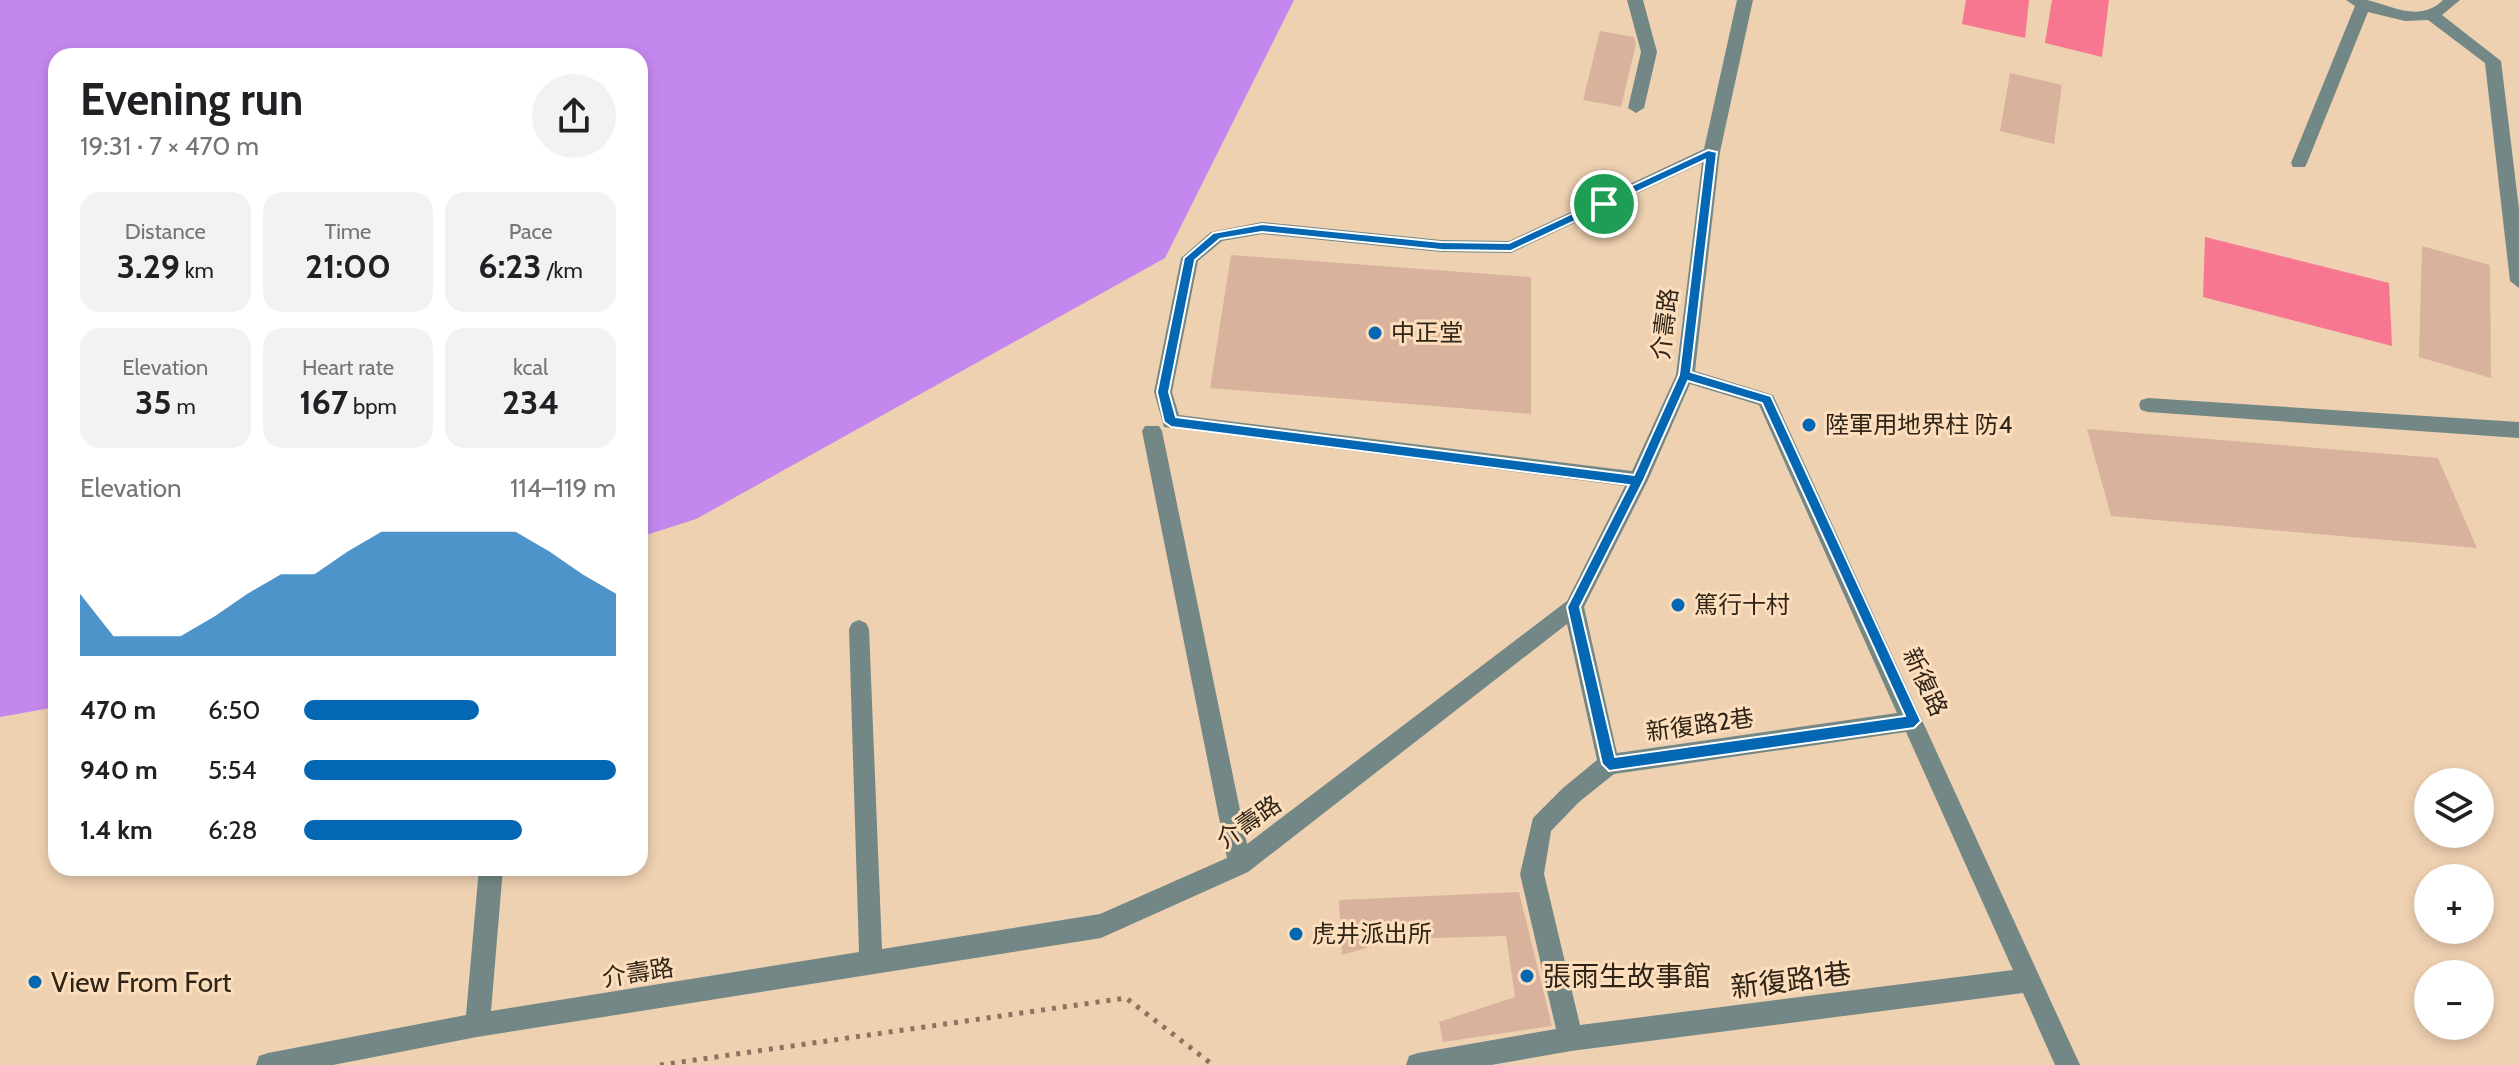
<!DOCTYPE html>
<meta charset="utf-8">
<style>
:root{--surface:#fff;--page:#f2f2f2;--text:#202124;--muted:#757577;--accent:#0367b4}
body{margin:0;font-family:Cabin,"Noto Sans TC",sans-serif;background:var(--page);color:var(--text);height:100vh;display:flex;flex-direction:column;font-size:30px;white-space:nowrap}
*{box-sizing:border-box;margin:0}
p{font-size:26px;color:var(--muted)}
.icon{flex:none;width:44px;height:44px;fill:none;stroke:currentColor;stroke-width:2;stroke-linecap:round;stroke-linejoin:round}
.map{position:relative;flex:1;overflow:hidden}
.sheet{position:absolute;left:48px;top:48px;width:600px;height:828px;display:flex;flex-direction:column;background:var(--surface);border-radius:24px;box-shadow:0 4px 12px #0003}
.sheet>*{flex:none}
.controls{position:absolute;left:2414px;top:768px;display:grid;gap:16px}
.controls a{display:grid;place-items:center;width:80px;height:80px;border-radius:50%;background:var(--surface);box-shadow:0 4px 12px #0003;font-size:40px}
.pin{position:absolute;display:grid;place-items:center;width:68px;height:68px;color:#fff;margin:-34px;border:4px solid #fff;border-radius:50%;box-shadow:0 2px 8px #0007}
.round{display:grid;place-items:center;flex:none;width:84px;height:84px;border-radius:42px;background:var(--page)}
.head{display:flex;align-items:center;justify-content:space-between;height:136px;padding:0 32px}
h1{font-size:44px;font-weight:700;line-height:60px}
.figures{display:grid;grid-template-columns:repeat(3,1fr);gap:12px;height:136px;padding:8px 32px}
.figures div{display:grid;align-content:center;border-radius:20px;background:var(--page);text-align:center}
.figures b{font-size:34px;font-weight:700}
.figures small{font-size:22px;font-weight:400}
.figures p{font-size:22px}
.chart{height:224px;padding:16px 32px}
.chart p{display:flex;justify-content:space-between}
.chart svg{width:100%;height:144px;margin-top:8px;fill:var(--accent);opacity:.7}
ul{padding:0 32px;list-style:none;font-size:26px}
li{display:grid;grid-template-columns:128px 96px 1fr;align-items:center;height:60px}
li i{height:20px;border-radius:10px;background:var(--accent)}
.map>svg:first-child{display:block}
</style>
<div class="map">
<svg width="2519" height="1065" viewBox="0 0 2519 1065">
<rect width="100%" height="100%" fill="#eed1b1"/>
<g fill="#f6778f">
<polygon points="1966,0 2029,0 2025,38 1962,24"/>
<polygon points="2052,0 2109,0 2102,57 2045,43"/>
<polygon points="2205,237 2389,283 2392,346 2203,297"/>
</g>
<polygon fill="#c487ee" points="0,0 1294,0 1165,258 696,519 640,537 640,56 56,56 56,707 0,717"/>
<g fill="#d9b29d">
<polygon points="1600,31 1634,37 1636,44 1621,107 1583,100"/>
<polygon points="2010,73 2062,85 2054,144 2000,131"/>
<polygon points="2422,246 2490,265 2491,378 2419,357"/>
<polygon points="1231,255 1531,277 1531,414 1210,388"/>
<polygon points="2087,429 2438,458 2477,548 2111,516"/>
<polygon points="1519,892 1552,1026 1443,1042 1439,1022 1515,997 1506,936 1398,939 1342,955 1339,900"/>
</g>
<g fill="none" stroke-linecap="round" stroke-linejoin="round">
<polyline stroke="#897560" stroke-width="5" stroke-dasharray="4 7" stroke-linecap="butt" points="660,1065 1126,998 1213,1065"/>
<g fill="#738886" fill-rule="evenodd">
<polygon points="1627,0 1643,0 1657,52 1644,108 1636,113 1628,108 1641,52"/>
<path d="M1737,0H1753L1720,152L1695,371L1773,395L2080,1065H2055L2023,993L1571,1051L1491,1065H1406L1409,1056L1418,1053L1556,1029L1520,874L1533,818L1563,788L1597,760L1567,624L1248,872L1101,938L477,1037L333,1065H256L259,1056L268,1053L466,1015L479,868H503L491,1011L859,952L849,629L852,623L859,620L866,623L869,629L882,949L1100,914L1227,858L1142,431L1145,426H1159L1162,431L1247,844L1567,601L1625,486L1164,427L1154,392L1181,258L1211,232L1262,222L1441,240L1509,241L1704,149ZM1702,163L1676,375L1632,471L1179,415L1172,392L1198,261L1222,241L1262,234L1441,252L1511,253ZM1690,384L1759,405L1897,713L1617,753L1584,607L1648,480ZM1906,732L2013,970L1580,1025L1544,874L1551,831L1579,802L1614,774Z"/>
<path d="M2346,0C2353,0 2361,0 2367,0C2393,6 2420,23 2443,0H2460L2442,15L2501,61L2519,209V288L2510,281L2485,63L2428,20L2405,21L2368,12L2307,163L2305,167H2293L2291,163L2355,6Z"/>
<polygon points="2148,398 2519,422 2519,438 2148,412 2141,410 2139,405 2141,400"/>
</g>
</g>
<path fill="#0367b4" stroke="#fff" stroke-width="2" fill-rule="evenodd" d="M1708,150L1717,152L1691,372L1771,396L1921,721L1914,728L1609,771L1602,764L1567,607L1629,485L1171,427L1164,422L1157,392L1184,258L1213,233L1262,224L1441,242L1509,243ZM1705,160L1679,375L1634,475L1176,417L1169,392L1195,260L1220,239L1262,232L1441,250L1511,251ZM1688,381L1762,403L1905,716L1615,757L1580,607L1644,480Z"/>
<g fill="#0367b4" stroke="#fcdebd" stroke-width="3">
<circle cx="1375" cy="333" r="8"/>
<circle cx="1809" cy="425" r="8"/>
<circle cx="1678" cy="605" r="8"/>
<circle cx="1296" cy="934" r="8"/>
<circle cx="1527" cy="976" r="8"/>
<circle cx="35" cy="982" r="8"/>
</g>
<g text-anchor="middle" stroke-width="6" stroke-linejoin="round" paint-order="stroke">
<g font-size="24" fill="#2f2418" stroke="#fcdebd">
<text transform="translate(1665 324) rotate(-83)" y="8">介壽路</text>
<text transform="translate(1925 682) rotate(65)" y="8">新復路</text>
<text transform="translate(1700 725) rotate(-8)" y="8">新復路2巷</text>
<text transform="translate(1249 822) rotate(-35)" y="8">介壽路</text>
<text transform="translate(638 973) rotate(-9)" y="8">介壽路</text>
</g>
<g font-size="24" fill="#2f2418" stroke="#fcdebd" text-anchor="start">
<text x="1391" y="341">中正堂</text>
<text x="1825" y="433">陸軍用地界柱 防4</text>
<text x="1694" y="613">篤行十村</text>
<text x="1312" y="942">虎井派出所</text>
</g>
<g font-size="28" fill="#2f2418" stroke="#fcdebd" text-anchor="start">
<text x="1543" y="986">張雨生故事館</text>
<text x="51" y="992">View From Fort</text>
</g>
<g font-size="28" fill="#2f2418" stroke="#fcdebd">
<text transform="translate(1791 980) rotate(-7)" y="10">新復路1巷</text>
</g>
</g>
</svg>
<div class="controls">
<a><svg class="icon" aria-label="layers" viewBox="0 0 24 24"><path d="M12 4l9 5-9 5-9-5zM3 14l9 5 9-5"/></svg></a>
<a>+</a>
<a>−</a>
</div>
<div class="pin" style="left:1604px;top:204px;background:#1e9e55"><svg class="icon" aria-label="arrive" viewBox="0 0 24 24"><path d="M6 21V4h12l-3 4 3 4H6"/></svg></div>
<section class="sheet">
<div class="head"><div><h1>Evening run</h1><p>19:31 · 7 × 470 m</p></div><a class="round"><svg class="icon" aria-label="share" viewBox="0 0 24 24"><path d="M12 15V3M7 8l5-5 5 5M5 13v7h14v-7"/></svg></a></div>
<div class="figures">
<div><p>Distance</p><b>3.29<small> km</small></b></div>
<div><p>Time</p><b>21:00</b></div>
<div><p>Pace</p><b>6:23<small> /km</small></b></div>
</div>
<div class="figures">
<div><p>Elevation</p><b>35<small> m</small></b></div>
<div><p>Heart rate</p><b>167<small> bpm</small></b></div>
<div><p>kcal</p><b>234</b></div>
</div>
<div class="chart"><p><span>Elevation</span>114–119 m</p>
<svg viewBox="0 0 160 44" preserveAspectRatio="none"><path d="M0 44V25L10 38L20 38L30 38L40 32L50 25L60 19L70 19L80 12L90 6L100 6L110 6L120 6L130 6L140 12L150 19L160 25V44z"/></svg>
</div>
<ul>
<li><b>470 m</b>6:50<i style="width:56%"></i></li>
<li><b>940 m</b>5:54<i style="width:100%"></i></li>
<li><b>1.4 km</b>6:28<i style="width:70%"></i></li>
</ul>
</section>
</div>
